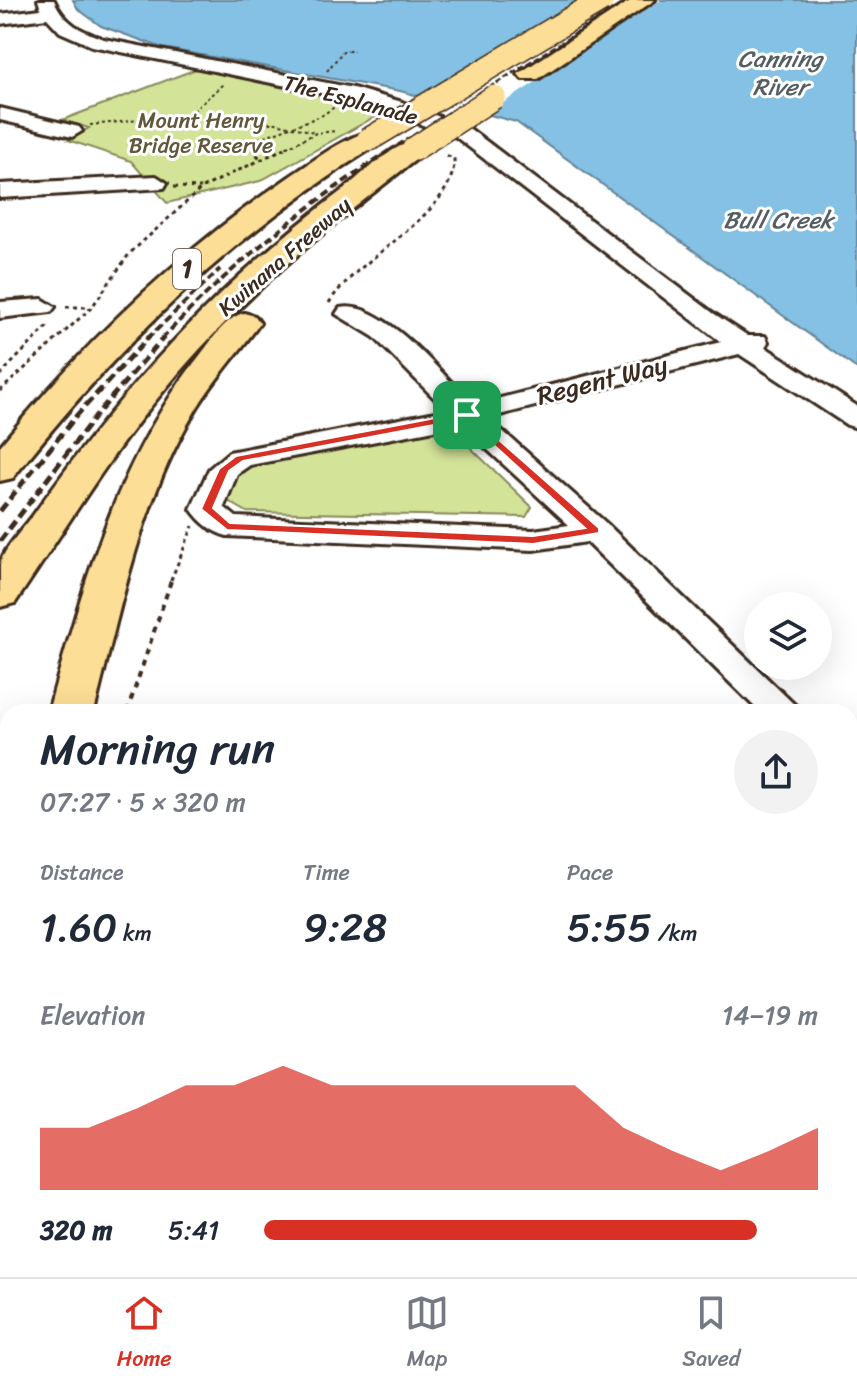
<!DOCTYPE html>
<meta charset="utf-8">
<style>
:root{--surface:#fff;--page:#f2f2f3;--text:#1f2937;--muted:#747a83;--line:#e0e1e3;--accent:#d93025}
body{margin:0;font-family:Sriracha,sans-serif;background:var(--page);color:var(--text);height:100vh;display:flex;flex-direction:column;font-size:30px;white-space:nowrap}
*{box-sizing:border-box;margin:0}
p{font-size:26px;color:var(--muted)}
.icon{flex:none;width:44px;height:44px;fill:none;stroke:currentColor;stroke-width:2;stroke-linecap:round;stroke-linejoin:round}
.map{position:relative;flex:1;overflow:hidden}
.side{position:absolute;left:0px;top:704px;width:858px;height:574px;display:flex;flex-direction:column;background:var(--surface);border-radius:24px 24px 0 0;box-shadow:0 8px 32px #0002}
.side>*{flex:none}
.controls{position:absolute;left:744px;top:592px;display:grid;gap:16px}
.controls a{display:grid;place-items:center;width:88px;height:88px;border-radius:50%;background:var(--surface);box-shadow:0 8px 32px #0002;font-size:40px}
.pin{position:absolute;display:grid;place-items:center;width:68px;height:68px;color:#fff;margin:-34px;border-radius:16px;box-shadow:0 4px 12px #0006}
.round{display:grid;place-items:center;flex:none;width:84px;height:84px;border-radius:42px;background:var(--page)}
.overview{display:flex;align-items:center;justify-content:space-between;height:136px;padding:0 40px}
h1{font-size:44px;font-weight:600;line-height:60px}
.metrics{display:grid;grid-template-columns:repeat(3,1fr);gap:12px;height:136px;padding:8px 40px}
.metrics div{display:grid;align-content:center}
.metrics b{font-size:40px;font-weight:600}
.metrics small{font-size:22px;font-weight:400}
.metrics p{font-size:22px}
.chart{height:224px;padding:16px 40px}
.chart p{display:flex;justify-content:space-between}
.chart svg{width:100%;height:144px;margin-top:8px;fill:var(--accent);opacity:.7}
ul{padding:0 40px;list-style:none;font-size:26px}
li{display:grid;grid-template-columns:128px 96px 1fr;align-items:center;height:60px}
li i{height:20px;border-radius:10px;background:var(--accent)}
.tabs{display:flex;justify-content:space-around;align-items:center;height:112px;border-top:2px solid var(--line);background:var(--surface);font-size:22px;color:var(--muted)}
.tabs a{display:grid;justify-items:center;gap:4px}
.tabs .current{color:var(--accent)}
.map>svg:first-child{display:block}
</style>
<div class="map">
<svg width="857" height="1277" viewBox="0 0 857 1277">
<rect width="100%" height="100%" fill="#fff"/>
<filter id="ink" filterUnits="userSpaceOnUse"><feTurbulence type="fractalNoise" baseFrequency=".0125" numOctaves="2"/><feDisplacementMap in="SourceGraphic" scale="16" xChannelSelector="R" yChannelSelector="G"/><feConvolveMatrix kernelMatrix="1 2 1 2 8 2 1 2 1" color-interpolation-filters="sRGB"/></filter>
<g filter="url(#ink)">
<g fill="#d3e498" stroke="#87875b" stroke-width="2">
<polygon points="196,69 387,110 260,181 167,203 131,161 68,140 89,128 62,120"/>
<polygon points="449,427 532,507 526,517 247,512 223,498 237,469 265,456"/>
<polygon points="8,899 8,1125 0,1133 0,904"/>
</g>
<polygon fill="#84c1e4" stroke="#678595" stroke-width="2" points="73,0 857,0 857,369 516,122 400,91 163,48 101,26 78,9"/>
<polygon fill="#fff" points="585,0 661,0 482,117 417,100"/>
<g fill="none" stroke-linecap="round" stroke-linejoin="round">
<defs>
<g id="minor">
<path d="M38,0H54C64,23 81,31 104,39L353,88L402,102L470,129L713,313L748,336H765L768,342L765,347L857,406V428L847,425L739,354L488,418L607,524L802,712H760L587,542L533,550L227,536C212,532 200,522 191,509L209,469L229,452L446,410L374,337L336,314L340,308C381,298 445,377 473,405L721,342L456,137L350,99L92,46L60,32L47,18L0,24V14L41,9ZM461,425L569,525L533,530L236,517L224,507L237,474L250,465Z"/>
<polygon points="0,108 79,127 82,131 72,137 0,120"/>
<polygon points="156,176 167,183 164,188 0,198 0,184"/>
<polygon points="42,299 55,307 51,312 0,318 0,302"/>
<polygon points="850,760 857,762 857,795 850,793"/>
<rect x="0" y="790" width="8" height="30"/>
<rect x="850" y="815" width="7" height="30"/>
<polygon points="8,1165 8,1218 0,1222 0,1168"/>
<polygon points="643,1270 700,1270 697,1277 640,1277"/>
</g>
<g id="highway">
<polygon points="631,0 655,0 538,79 522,79 518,74"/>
<path d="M368,132L377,135L381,140L377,145C233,234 117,345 13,478L0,481V446C84,343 179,252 289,177C312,162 341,139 368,132Z"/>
<path d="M414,141L427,149L423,154C330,225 240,298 166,388C109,455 64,531 15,603L0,607C0,594 0,577 0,564C4,548 24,528 34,514C122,388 221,281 344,189C364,173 389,147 414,141Z"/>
<path d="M244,313L255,316L260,323C239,353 213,380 195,411C140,503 120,610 94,712H48C84,584 116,460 201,354C213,339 225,318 244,313Z"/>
</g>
</defs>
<use href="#minor" stroke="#3b2a1e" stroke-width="6"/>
<use href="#highway" stroke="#3b2a1e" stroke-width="6"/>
<g stroke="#3b2a1e" stroke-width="2" stroke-dasharray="3 3" stroke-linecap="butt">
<polyline points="327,71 343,51 354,51"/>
<polyline points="189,115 223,84"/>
<polyline points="90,125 189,115 224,123 276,123 314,132"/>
<polyline points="255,150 260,138 321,116 336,106"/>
<polyline points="281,150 316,133 337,131"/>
</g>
<g stroke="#3b2a1e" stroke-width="3" stroke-dasharray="4 4" stroke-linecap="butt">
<polyline points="256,148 254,152 262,160"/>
<polyline points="174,187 201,188"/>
<path d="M329,303C357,256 457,214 454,158L445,155"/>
<polyline points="66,307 89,307"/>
<polyline points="0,375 50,324"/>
<polyline points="0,391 92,307 129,254 202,188 285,148"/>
<polyline points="171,580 193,526"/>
</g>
<g stroke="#3b2a1e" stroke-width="4" stroke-dasharray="6 6" stroke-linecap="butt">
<polyline points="127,712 172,578"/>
<polyline points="1,887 8,884"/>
</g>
<polyline stroke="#3b2a1e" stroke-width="5" stroke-dasharray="8 8" stroke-linecap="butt" points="0,888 5,885"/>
<use href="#minor" fill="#fff" fill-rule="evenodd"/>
<use href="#highway" fill="#fdde96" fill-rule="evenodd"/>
<polyline stroke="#3b2a1e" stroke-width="3" stroke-dasharray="6 3" stroke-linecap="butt" points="390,150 629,0"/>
<g stroke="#3b2a1e" stroke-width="4" stroke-dasharray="8 4" stroke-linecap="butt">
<polyline points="147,339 220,269"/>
<path d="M162,339C230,265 310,203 393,148"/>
</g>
<g stroke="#3b2a1e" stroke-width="5" stroke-dasharray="10 5" stroke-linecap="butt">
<polyline points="0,511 77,415 149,337"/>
<polyline points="0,541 97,414 164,337"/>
</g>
<defs>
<g id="highway-bridge">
<polyline points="368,140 602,0"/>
<polyline points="414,149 494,97"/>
</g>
</defs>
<use href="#highway-bridge" stroke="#3b2a1e" stroke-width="26" stroke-linecap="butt"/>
<use href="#highway-bridge" stroke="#fdde96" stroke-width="23"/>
</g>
</g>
<path fill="#d93025" stroke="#fff" stroke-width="2" fill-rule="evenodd" d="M467,412L599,528V533L533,544L227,530L201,509L219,469L236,456ZM465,419L585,528L533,536L230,523L213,508L229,471L243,461Z"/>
<g text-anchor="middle" stroke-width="6" stroke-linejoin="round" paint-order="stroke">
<g font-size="22" fill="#3b2a1e" stroke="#fff">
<text transform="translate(351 99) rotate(15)" y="8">The Esplanade</text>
<text transform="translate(284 256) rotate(-41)" y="8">Kwinana Freeway</text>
</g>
<g font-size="22" fill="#61583c" stroke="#fff">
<text x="201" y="128">Mount Henry<tspan x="201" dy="25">Bridge Reserve</tspan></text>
</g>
<g font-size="24" font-style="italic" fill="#555f63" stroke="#fff">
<text x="780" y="67">Canning<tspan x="780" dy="28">River</tspan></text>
<text x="778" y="228">Bull Creek</text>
</g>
<rect fill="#fff" stroke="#766a62" stroke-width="2" x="173" y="249" width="28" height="40" rx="6"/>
<g font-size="24" font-weight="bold" fill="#3b2a1e">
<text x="187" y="277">1</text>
</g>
<g font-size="26" fill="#3b2a1e" stroke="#fff">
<text transform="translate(602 380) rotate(-14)" y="9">Regent Way</text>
</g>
</g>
</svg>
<div class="controls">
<a><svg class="icon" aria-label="layers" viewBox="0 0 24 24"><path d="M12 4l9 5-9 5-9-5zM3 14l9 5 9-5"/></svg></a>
</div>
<div class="pin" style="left:467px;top:415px;background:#1e9e55"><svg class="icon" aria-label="arrive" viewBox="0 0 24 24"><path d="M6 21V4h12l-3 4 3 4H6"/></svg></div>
<section class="side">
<div class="overview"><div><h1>Morning run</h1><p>07:27 · 5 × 320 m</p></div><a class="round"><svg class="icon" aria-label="share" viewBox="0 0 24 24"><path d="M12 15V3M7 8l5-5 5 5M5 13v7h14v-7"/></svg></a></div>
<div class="metrics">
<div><p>Distance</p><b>1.60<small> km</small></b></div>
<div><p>Time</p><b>9:28</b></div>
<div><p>Pace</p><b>5:55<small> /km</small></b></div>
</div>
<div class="chart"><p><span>Elevation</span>14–19 m</p>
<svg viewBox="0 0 160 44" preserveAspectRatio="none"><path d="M0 44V25L10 25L20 19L30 12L40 12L50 6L60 12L70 12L80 12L90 12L100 12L110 12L120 25L130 32L140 38L150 32L160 25V44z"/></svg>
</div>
<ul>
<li><b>320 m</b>5:41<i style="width:89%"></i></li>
</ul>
</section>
</div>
<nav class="tabs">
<a class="current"><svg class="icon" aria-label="home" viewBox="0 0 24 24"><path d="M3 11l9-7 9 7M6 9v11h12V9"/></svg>Home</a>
<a><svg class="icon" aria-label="map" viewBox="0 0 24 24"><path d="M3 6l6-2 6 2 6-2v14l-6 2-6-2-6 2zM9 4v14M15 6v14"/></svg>Map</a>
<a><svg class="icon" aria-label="saved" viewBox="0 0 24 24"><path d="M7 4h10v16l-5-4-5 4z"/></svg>Saved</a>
</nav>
